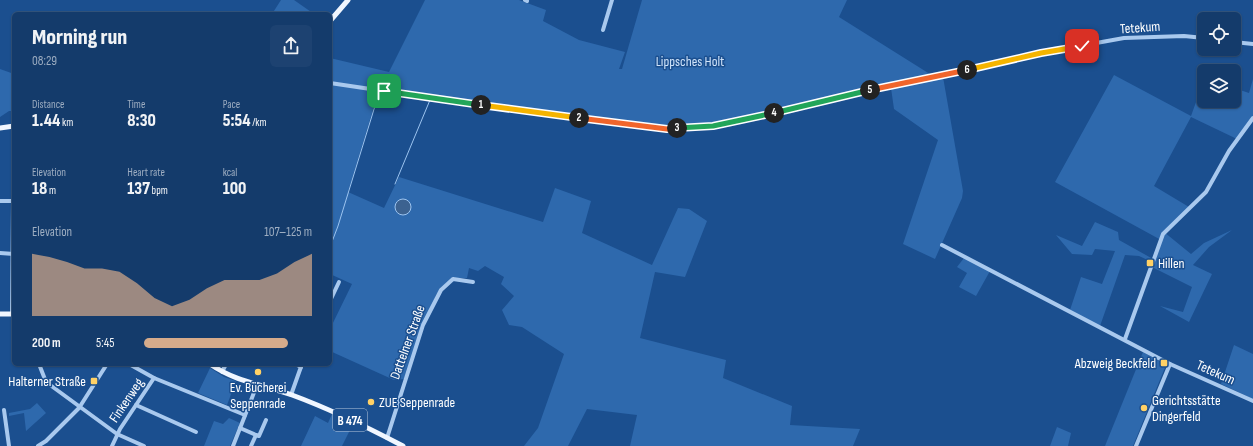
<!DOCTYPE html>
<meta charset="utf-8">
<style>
:root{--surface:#143b6b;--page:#1d4271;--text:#f1f3f6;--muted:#9dadc1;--line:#33557e;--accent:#d6ab8b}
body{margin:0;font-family:"Sofia Sans Condensed",sans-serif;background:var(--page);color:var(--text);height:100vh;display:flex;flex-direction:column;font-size:15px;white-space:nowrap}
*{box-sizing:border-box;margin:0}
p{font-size:13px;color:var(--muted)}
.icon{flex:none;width:22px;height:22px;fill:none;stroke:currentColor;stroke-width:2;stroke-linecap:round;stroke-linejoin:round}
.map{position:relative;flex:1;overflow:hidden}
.side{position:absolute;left:12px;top:12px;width:320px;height:354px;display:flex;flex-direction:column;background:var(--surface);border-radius:6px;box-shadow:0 1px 3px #0004,0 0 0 1px var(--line)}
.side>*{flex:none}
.controls{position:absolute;left:1197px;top:12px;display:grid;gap:8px}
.controls a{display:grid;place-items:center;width:44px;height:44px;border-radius:6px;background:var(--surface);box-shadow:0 1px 3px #0004,0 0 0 1px var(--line);font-size:20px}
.pin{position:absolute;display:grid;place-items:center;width:34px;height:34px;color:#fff;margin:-17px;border-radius:8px;box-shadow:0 2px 6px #0006}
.km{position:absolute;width:20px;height:20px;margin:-10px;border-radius:50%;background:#222;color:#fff;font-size:11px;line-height:20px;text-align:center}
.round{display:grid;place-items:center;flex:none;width:42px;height:42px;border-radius:6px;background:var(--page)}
.overview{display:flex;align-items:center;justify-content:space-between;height:68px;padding:0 20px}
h1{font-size:22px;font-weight:800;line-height:30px}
.stats{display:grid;grid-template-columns:repeat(3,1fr);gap:6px;height:68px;padding:4px 20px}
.stats div{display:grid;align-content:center}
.stats b{font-size:17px;font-weight:800}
.stats small{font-size:11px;font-weight:400}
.stats p{font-size:11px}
.chart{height:112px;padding:8px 20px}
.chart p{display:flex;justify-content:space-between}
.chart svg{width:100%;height:72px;margin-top:4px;fill:var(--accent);opacity:.7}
ul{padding:0 20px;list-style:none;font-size:13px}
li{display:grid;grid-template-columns:64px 48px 1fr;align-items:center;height:30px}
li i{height:10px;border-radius:5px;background:var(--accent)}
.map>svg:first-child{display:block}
</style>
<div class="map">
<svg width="1253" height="446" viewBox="0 0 1253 446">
<rect width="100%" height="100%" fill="#1b4f8f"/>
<g fill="#2e69ad">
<polygon points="281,0 294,0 314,14 272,14"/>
<polygon points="425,0 519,0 546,10 543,21 579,40 625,52 619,69 622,69 642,0 847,0 839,17 933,76 842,94 714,125 667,128 486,106 379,90 348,192 384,208 399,177 543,222 555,188 591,201 582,233 652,265 678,208 689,209 707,221 685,277 655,272 640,338 726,360 723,378 792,406 790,425 860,429 853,446 630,446 637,415 587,409 568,446 524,446 538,428 564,354 522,327 509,325 502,310 514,296 501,284 504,277 485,266 478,271 469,268 467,278 453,278 445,284 436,295 404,379 394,380 330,351 330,329 352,284 330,274 330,58 389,72"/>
<polygon points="0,69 14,74 14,111 9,111 0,117"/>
<polygon points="1114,75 1191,116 1200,91 1204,93 1204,101 1226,101 1234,104 1240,90 1249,93 1253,79 1253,116 1237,139 1191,117 1154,186 1189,207 1164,232 1191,254 1204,243 1232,230 1209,247 1193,265 1212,274 1189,322 1160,306 1183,312 1192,287 1152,267 1161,240 1055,182"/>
<polygon points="943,77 963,191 962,198 935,259 903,244 938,140 894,109 891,88"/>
<polygon points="1095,222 1118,232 1119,240 1153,259 1152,262 1139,256 1125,255 1100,326 1070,310 1081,277 1102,284 1115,251 1095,249 1092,255 1072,254 1056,235 1082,246"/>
<polygon points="964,258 990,271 976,296 959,287 967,273 957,267"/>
<polygon points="1234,345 1253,354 1253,399 1221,384"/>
<polygon points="1143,352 1166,365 1133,446 1105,446"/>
<polygon points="210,368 224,377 236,381 227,405 198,393"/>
<polygon points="37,403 46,413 26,431 24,413 9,416 9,413 30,409"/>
<polygon points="332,414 353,424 342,446 301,446 315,416 328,423"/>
<polygon points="229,418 240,423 230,446 204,446 214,421 223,424"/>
<polygon points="1057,427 1071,433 1068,446 1050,446"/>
</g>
<circle fill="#3c6290" stroke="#9cc4f0" cx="403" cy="207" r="8"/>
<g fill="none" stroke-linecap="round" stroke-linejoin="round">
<g stroke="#9cc4f0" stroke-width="1">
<polyline points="395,184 430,100"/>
<polyline points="330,247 338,226 379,93"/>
</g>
<g stroke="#a9c9ee" stroke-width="4">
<polyline points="525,0 527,1"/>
<polyline points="603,30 612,0"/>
<polyline points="1234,42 1253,44"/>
<polyline points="330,83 485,106 667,129 713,126 1041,53 1124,38 1184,36 1204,38"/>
<polyline points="0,201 14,201"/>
<polyline points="942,245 1170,364 1253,401"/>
<polyline points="0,253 14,254"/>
<polyline points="330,301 339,282"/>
<polyline points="12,314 13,201"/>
<polyline points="1125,339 1163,234 1206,192 1229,151 1253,118"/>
<polyline points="39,364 46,382 117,434 144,446"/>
<polyline points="129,364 154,378 245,415"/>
<polyline points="295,364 301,367"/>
<polyline points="222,372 226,364"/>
<polyline points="291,395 302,364"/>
<polyline points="136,405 196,432"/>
<polyline points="4,410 9,446"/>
<polyline points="240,428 256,435"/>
<polyline points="387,438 423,325 441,290 453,279 473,282"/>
<polyline points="38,446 46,441 79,408 107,364"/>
<polyline points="112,446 120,429 154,378"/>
<polyline points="233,446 257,385"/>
<polyline points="251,446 256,435 259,436 266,420"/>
<polyline points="1136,446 1170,364"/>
</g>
<g stroke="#f0f6ff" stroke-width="5">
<polyline points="330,21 348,0"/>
<polyline points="0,128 14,126"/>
<polyline points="0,314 14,314"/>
<path d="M210,364C236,382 263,385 292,395C330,409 367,427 403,446"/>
</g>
</g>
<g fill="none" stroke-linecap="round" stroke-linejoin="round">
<defs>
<polyline id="split-1" points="384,91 481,105"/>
<polyline id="split-2" points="481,105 579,118"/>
<polyline id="split-3" points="579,118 667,129 677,128"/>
<polyline id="split-4" points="677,128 713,126 774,113"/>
<polyline id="split-5" points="774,113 870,90"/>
<polyline id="split-6" points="870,90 967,70"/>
<polyline id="split-7" points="967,70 1041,53 1082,46"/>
</defs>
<use href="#split-1" stroke="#fff" stroke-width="8"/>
<use href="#split-2" stroke="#fff" stroke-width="8"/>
<use href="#split-3" stroke="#fff" stroke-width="8"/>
<use href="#split-4" stroke="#fff" stroke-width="8"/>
<use href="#split-5" stroke="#fff" stroke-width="8"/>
<use href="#split-6" stroke="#fff" stroke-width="8"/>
<use href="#split-7" stroke="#fff" stroke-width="8"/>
<use href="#split-1" stroke="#22a559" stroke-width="5"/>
<use href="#split-2" stroke="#f5b400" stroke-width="5"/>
<use href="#split-3" stroke="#f0652b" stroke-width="5"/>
<use href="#split-4" stroke="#22a559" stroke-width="5"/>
<use href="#split-5" stroke="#22a559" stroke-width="5"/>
<use href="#split-6" stroke="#f0652b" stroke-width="5"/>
<use href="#split-7" stroke="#f5b400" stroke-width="5"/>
</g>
<g fill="#ffd166" stroke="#1b4f8f" stroke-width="1.5">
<rect x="1146" y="259" width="8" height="8" rx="2"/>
<rect x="1160" y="359" width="8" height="8" rx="2"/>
<circle cx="258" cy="372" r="4"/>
<rect x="90" y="377" width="8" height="8" rx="2"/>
<circle cx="371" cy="402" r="4"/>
<circle cx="1144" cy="408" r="4"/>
</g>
<g text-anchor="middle" stroke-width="3" stroke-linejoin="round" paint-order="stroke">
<rect fill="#1b4f8f" stroke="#bbcadd" stroke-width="1" x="333" y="409" width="34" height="22" rx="3"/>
<g font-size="13" font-weight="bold" fill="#fff">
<text x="350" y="425">B 474</text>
</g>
<g font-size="14" fill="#fff" stroke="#1b4f8f">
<text transform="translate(1140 27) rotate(-4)" y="5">Tetekum</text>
<text transform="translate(407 342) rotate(-70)" y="5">Dattelner Straße</text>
<text transform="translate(1216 372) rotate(24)" y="5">Tetekum</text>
<text transform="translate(126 400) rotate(-56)" y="5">Finkenweg</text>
</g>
<g font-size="14" fill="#cfe3fa" stroke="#1b4f8f">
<text x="690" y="66">Lippsches Holt</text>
</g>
<g font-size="14" fill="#fff" stroke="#1b4f8f" text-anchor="start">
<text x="1158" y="268">Hillen</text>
<text x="1156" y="368" text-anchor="end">Abzweig Beckfeld</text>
<text x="86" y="386" text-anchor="end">Halterner Straße</text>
<text x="258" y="392" text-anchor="middle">Ev. Bücherei<tspan x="258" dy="16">Seppenrade</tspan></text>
<text x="1152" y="405">Gerichtsstätte<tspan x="1152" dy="16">Dingerfeld</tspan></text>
<text x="379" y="407">ZUE Seppenrade</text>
</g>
</g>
</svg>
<div class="controls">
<a><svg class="icon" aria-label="locate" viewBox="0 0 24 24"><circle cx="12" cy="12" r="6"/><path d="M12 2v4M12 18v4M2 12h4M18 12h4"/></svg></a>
<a><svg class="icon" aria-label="layers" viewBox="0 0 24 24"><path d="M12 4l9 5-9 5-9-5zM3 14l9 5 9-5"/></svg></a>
</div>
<div class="pin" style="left:384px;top:91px;background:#1e9e55"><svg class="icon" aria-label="arrive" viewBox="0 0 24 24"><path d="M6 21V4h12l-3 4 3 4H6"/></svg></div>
<div class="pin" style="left:1082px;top:46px;background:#d93025"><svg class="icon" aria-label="check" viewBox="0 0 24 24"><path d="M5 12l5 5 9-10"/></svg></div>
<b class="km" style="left:481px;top:105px">1</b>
<b class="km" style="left:579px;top:118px">2</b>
<b class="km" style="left:677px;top:128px">3</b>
<b class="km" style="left:774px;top:113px">4</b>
<b class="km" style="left:870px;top:90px">5</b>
<b class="km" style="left:967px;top:70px">6</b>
<section class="side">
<div class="overview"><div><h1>Morning run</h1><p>08:29</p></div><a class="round"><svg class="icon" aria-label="share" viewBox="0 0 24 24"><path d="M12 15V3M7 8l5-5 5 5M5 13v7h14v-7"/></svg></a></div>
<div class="stats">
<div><p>Distance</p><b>1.44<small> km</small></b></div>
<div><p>Time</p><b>8:30</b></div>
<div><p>Pace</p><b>5:54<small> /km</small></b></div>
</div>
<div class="stats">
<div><p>Elevation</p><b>18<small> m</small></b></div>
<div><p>Heart rate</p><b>137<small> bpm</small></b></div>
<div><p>kcal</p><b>100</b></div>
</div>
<div class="chart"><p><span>Elevation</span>107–125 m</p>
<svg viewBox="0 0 160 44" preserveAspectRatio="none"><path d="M0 44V6L10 8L20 11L30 15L40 15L50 17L60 24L70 33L80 38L90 34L100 27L110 22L120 22L130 22L140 18L150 11L160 6V44z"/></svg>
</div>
<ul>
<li><b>200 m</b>5:45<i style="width:86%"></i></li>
</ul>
</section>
</div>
